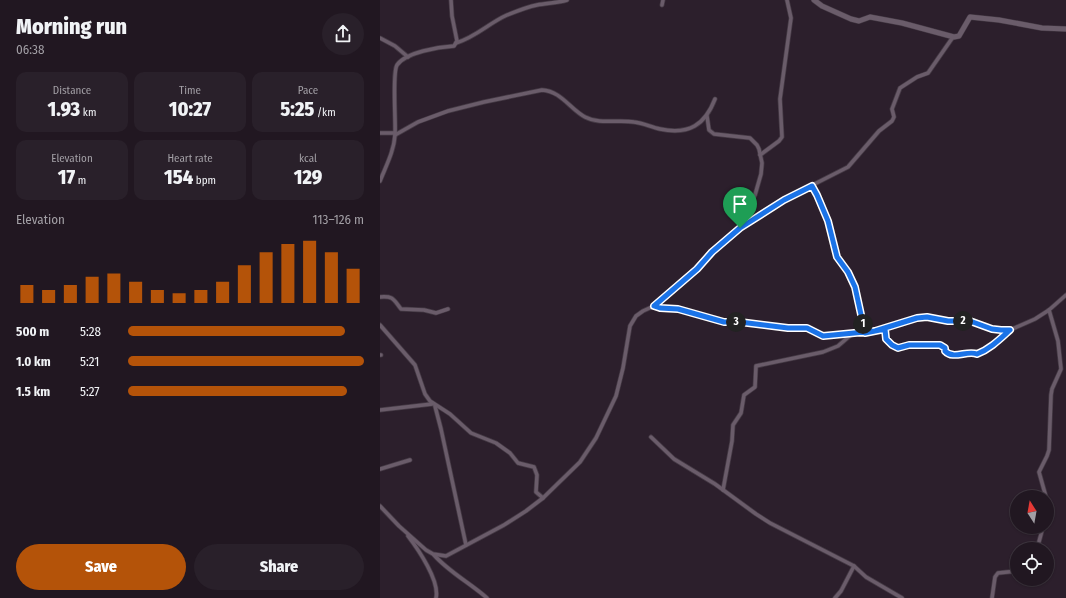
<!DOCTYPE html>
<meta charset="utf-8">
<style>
:root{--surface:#211721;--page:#29202a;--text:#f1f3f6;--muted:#a29fa5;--line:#3e363f;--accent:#b45309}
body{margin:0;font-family:"Fira Sans Condensed",sans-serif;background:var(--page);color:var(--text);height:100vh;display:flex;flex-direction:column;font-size:15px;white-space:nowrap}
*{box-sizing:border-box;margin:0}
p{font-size:13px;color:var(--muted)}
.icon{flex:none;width:22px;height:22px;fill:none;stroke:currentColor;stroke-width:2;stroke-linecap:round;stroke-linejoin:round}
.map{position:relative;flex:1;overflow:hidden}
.side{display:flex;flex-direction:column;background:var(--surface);width:380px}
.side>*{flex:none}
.needle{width:26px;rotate:349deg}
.fabs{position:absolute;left:630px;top:490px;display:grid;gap:8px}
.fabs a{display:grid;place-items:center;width:44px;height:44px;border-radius:50%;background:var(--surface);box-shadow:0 1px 3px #0004,0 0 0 1px var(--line);font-size:20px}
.pin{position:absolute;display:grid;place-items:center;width:34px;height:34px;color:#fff;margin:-41px -17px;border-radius:50% 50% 50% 0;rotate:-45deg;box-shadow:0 0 4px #0007}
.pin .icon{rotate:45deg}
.km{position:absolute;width:20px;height:20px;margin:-10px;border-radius:50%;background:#222;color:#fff;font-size:11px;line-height:20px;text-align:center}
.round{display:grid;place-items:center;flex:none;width:42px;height:42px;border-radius:21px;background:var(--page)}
.overview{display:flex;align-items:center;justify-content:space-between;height:68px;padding:0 16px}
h1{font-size:22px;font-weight:800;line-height:30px}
.stats{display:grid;grid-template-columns:repeat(3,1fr);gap:6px;height:68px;padding:4px 16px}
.stats div{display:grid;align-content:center;border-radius:10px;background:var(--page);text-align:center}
.stats b{font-size:20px;font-weight:800}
.stats small{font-size:11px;font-weight:400}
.stats p{font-size:11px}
.chart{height:112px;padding:8px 16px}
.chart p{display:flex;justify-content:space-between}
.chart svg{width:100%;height:72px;margin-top:4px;stroke:var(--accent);stroke-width:6}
.action{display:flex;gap:8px;margin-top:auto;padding:8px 16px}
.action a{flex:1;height:46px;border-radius:24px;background:var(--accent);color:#fff;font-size:16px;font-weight:800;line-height:46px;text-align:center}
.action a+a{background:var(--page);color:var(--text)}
ul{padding:0 16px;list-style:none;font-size:13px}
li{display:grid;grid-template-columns:64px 48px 1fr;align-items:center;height:30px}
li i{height:10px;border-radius:5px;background:var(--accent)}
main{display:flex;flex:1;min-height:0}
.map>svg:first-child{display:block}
</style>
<main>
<section class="side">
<div class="overview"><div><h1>Morning run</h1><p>06:38</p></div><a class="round"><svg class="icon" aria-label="share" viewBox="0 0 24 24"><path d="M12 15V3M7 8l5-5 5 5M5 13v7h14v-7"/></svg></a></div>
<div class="stats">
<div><p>Distance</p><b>1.93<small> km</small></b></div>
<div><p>Time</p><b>10:27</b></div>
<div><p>Pace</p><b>5:25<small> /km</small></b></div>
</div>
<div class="stats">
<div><p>Elevation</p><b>17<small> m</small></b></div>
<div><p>Heart rate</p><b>154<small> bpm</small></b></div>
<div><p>kcal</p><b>129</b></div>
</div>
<div class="chart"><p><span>Elevation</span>113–126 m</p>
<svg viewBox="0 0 160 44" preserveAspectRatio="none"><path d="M5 44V33M15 44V36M25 44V33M35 44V28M45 44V26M55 44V31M65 44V36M75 44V38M85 44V36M95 44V31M105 44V21M115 44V13M125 44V8M135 44V6M145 44V13M155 44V23"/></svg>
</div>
<ul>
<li><b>500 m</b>5:28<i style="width:92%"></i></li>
<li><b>1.0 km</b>5:21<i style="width:100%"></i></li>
<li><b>1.5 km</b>5:27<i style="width:93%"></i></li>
</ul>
<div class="action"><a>Save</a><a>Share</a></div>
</section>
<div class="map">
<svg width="686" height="598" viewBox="0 0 686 598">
<rect width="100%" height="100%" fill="#2c1f2c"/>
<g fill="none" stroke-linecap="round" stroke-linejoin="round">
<defs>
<g id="street">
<polyline points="282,5 283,0"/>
<polyline points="0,38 15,46 28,57"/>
<path d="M76,43C96,37 109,23 127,15C137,11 147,7 157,5C167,3 177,3 187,0"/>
<polyline points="327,116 329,130 334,134 370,138 377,145 379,149 382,163 381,174 375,195 367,211 361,226"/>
<polyline points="0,133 15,133"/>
<path d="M15,135L38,122L68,111L104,102L162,90C181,91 190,109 205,117C220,125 238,119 254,122C263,123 271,127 280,129C309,135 325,125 335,99"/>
<polyline points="380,155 399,141 402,137 400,99 411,18 407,0"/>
<path d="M0,181C6,166 14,151 15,135C16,122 12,73 17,65C26,52 59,47 74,46L77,41L72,16L71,0"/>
<polyline points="432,185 448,221 457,257 468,272 475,287 485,333"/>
<path d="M0,297C14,296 13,299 21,309L44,310L56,313L68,309"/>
<polyline points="274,306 280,308 298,309 344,322 360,322 409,328 427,328 440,335 451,336 495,331 537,318 547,317 568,321 590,321 612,329 621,330 630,330 655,319 669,310 686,295"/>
<polyline points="0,325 35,365 45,394 50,401 70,414 91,433 116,443 130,453 138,463 154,467 157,475 156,492 163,498"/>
<polyline points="505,329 506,339 512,345 518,348 529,345 559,345 565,349 565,352 568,354 577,355 593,353 599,354 615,344 630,330"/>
<polyline points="0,355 1,355"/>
<polyline points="55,406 61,429 86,545"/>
<polyline points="0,410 52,404"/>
<polyline points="271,437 294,459 335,484 376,514 390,523 474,566 486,577 522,598"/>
<polyline points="0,469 30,460"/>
<polyline points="343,490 352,441 353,425 361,413 364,395 375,387 376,366 443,352 458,346 472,334"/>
<polyline points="666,497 659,472 667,456 669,450 671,395 672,389 681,369 678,341 669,310"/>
<polyline points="0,506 19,526 46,550 53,554 66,556 124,525 146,511 163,498 200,462 216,438 236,396 243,368 250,326 256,316 263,311 274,306 317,269 339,245 365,224 403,200 468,167 499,131 512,121 514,117 512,109 520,88 537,77 548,73 573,37"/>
<path d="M28,536C38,549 60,581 56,598"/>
<polyline points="657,549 663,527"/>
<path d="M54,555C69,572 90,583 107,598"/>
<polyline points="455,598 461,591 474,566"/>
<polyline points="612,598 615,577 618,573 637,571"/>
</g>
<polyline id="secondary" points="434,0 442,6 471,19 479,21 490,17 522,23 574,37 579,36 590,17 619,20 662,28 686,29"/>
</defs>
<use href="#street" stroke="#453a45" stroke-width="5"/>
<use href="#secondary" stroke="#453a45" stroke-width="6"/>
<use href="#street" stroke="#6a5c6a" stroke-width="3.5"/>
<use href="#secondary" stroke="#6a5c6a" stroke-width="5"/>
</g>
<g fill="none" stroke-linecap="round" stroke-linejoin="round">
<defs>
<path id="route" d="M360,228L404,200L432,186L437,195L448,221L457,257L468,272L475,287L485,333L505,329L506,339L512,345L518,348L529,345H560L565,348V351C573,360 587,350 597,354C610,349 620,339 630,330H621L612,329L590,321H568L547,317L537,318L495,331L443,336L427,328H408L360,322H344L298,309L280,308L274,306L317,269L332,252L360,228"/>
</defs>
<use href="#route" stroke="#fff" stroke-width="8"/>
<use href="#route" stroke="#1a73e8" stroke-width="5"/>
</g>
</svg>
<div class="fabs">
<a><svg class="needle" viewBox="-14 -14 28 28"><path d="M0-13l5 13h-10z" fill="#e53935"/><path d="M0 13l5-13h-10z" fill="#a29fa5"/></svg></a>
<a><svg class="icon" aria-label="locate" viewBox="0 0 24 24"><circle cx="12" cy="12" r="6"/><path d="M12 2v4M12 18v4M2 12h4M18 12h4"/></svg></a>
</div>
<div class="pin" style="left:360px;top:228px;background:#1e9e55"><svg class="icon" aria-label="arrive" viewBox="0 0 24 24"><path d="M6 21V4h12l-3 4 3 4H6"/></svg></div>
<b class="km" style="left:483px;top:324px">1</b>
<b class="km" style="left:583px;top:321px">2</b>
<b class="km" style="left:356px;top:322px">3</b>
</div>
</main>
